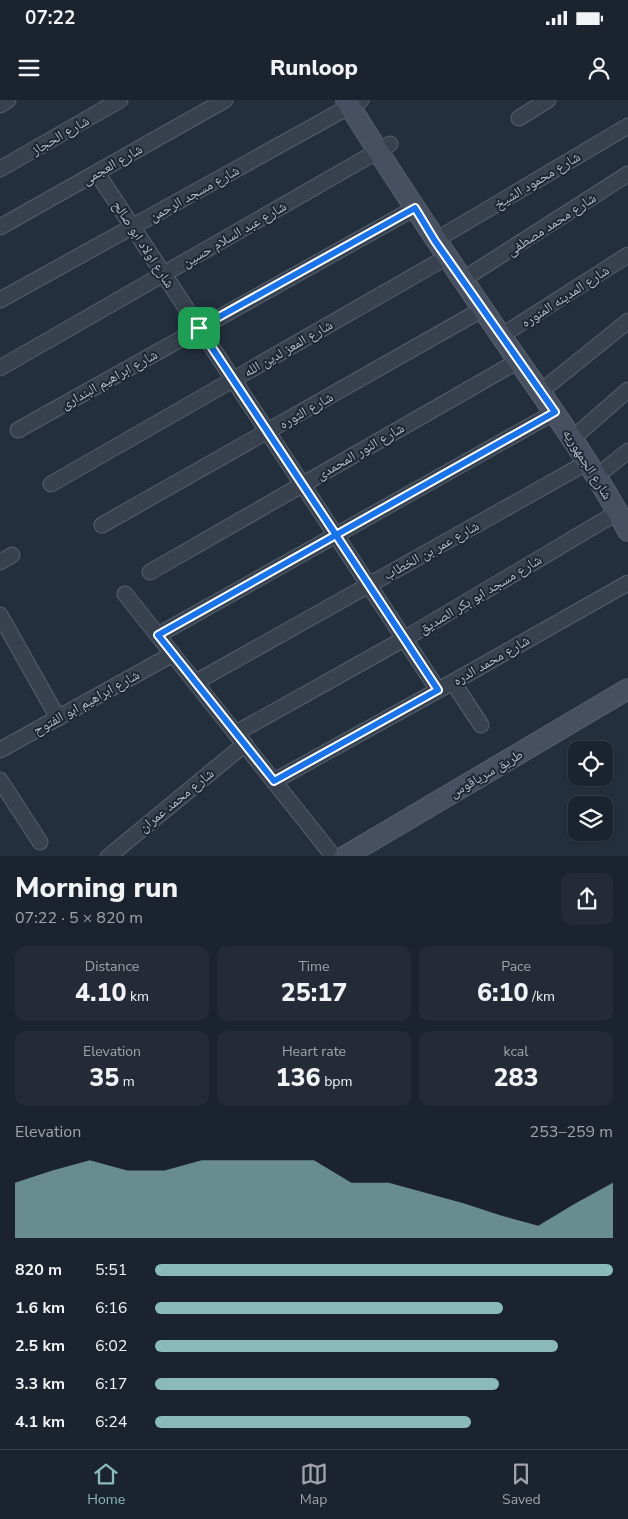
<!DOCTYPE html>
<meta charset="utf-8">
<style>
:root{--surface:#1b232e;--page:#242b36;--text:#f1f3f6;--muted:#a0a4aa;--line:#39404a;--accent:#8bbbb9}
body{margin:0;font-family:"Nunito Sans","Noto Naskh Arabic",sans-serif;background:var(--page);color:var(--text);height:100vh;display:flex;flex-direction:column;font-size:19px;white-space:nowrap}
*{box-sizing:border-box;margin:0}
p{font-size:16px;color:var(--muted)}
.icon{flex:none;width:28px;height:28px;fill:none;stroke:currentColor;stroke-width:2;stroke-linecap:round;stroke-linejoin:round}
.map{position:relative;height:756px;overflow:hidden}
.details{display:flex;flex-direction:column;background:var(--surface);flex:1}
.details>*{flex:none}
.controls{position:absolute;left:568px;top:641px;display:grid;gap:10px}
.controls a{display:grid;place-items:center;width:45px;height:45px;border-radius:10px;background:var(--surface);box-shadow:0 1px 4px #0004,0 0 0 1px var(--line);font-size:25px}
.pin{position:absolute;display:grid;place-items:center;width:42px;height:42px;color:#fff;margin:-21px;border-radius:10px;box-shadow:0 2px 8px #0006}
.round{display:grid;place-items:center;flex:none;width:52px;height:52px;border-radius:10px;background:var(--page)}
.overview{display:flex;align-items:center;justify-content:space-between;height:85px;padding:0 15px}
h1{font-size:28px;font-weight:800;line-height:38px}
.stats{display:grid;grid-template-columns:repeat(3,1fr);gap:8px;height:85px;padding:5px 15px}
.stats div{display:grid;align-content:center;border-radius:10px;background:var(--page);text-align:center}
.stats b{font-size:25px;font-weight:800}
.stats small{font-size:14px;font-weight:400}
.stats p{font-size:14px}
.chart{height:140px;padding:10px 15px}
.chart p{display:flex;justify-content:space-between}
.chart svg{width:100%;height:90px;margin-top:5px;fill:var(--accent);opacity:.7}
ul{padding:0 15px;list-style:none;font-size:16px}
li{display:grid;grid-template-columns:80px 60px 1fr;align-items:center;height:38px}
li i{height:12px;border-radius:6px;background:var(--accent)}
.status{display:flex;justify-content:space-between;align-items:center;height:35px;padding:0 25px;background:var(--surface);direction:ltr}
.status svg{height:14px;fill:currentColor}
header{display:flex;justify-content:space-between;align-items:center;height:65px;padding:0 15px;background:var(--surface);font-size:22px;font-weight:800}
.tabs{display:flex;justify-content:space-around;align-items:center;height:70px;border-top:1px solid var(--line);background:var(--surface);font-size:14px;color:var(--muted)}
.tabs a{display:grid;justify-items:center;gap:2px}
.tabs .current{color:var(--accent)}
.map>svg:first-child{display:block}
</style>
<div class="status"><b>07:22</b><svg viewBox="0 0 49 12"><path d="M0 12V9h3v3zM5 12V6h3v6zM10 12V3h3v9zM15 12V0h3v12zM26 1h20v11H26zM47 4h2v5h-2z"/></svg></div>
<header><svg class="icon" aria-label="menu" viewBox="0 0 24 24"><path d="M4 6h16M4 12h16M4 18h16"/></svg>Runloop<svg class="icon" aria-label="person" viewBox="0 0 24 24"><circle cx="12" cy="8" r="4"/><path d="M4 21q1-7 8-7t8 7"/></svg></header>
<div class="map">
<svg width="628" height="757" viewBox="0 0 628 757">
<rect width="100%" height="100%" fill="#242f3e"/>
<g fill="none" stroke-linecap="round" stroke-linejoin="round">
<defs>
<g id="street">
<polyline points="0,5 8,0"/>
<polyline points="519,18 548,0"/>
<polyline points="0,69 120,0"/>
<polyline points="97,73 438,590"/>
<polyline points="0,127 225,0"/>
<polyline points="446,134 628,26"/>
<polyline points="473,173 628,74"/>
<polyline points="0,200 361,0"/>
<polyline points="501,236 628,155"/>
<polyline points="0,268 390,44"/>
<polyline points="550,284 628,221"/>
<polyline points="18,330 415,108"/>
<polyline points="581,331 628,290"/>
<polyline points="607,368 628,351"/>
<polyline points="51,384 447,157"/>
<polyline points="102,425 483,209"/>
<polyline points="0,462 12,455"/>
<polyline points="150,472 518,261"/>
<polyline points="125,494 334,757"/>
<polyline points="0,515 58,618"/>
<polyline points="158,535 555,312"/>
<polyline points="196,582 588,362"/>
<polyline points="453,582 481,625"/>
<polyline points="236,633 404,539 618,412"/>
<polyline points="0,650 173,554"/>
<polyline points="0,680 40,742"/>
<polyline points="274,681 453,582 628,483"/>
<polyline points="108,757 245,644"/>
</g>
<g id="secondary">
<path d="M346,0C397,83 451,163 506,243C549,305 592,364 628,431"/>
<polyline points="344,757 628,589"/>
</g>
</defs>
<use href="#street" stroke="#565f6c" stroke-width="17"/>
<use href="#secondary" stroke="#565f6c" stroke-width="22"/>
<use href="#street" stroke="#38414e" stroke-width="15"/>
<use href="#secondary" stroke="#465061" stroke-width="20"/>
</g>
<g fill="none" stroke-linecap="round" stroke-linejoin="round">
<defs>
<polyline id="route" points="199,228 336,435 158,535 274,681 438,590 336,435 555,312 435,141 415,108 199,228"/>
</defs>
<use href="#route" stroke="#fff" stroke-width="10"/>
<use href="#route" stroke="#1a73e8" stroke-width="6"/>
</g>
<g text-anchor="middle" stroke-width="4" stroke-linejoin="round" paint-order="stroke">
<g font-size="14" fill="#b4bcc9" stroke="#1d2633">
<text transform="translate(60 35) rotate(-30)" y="5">شارع الحجاز</text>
<text transform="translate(112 64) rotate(-30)" y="5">شارع العجمى</text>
<text transform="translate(537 80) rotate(-31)" y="5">شارع محمود الشيخ</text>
<text transform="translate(194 93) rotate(-29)" y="5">شارع مسجد الرحمن</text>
<text transform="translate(551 124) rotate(-33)" y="5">شارع محمد مصطفى</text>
<text transform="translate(234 134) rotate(-30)" y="5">شارع عبد السلام حسين</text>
<text transform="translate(144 144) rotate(57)" y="5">شارع اولاد ابو صالح</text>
<text transform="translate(565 196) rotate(-33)" y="5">شارع المدينه المنوره</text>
<text transform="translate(288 248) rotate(-30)" y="5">شارع المعز لدين الله</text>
<text transform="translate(109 279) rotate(-29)" y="5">شارع ابراهيم البندارى</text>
<text transform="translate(306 310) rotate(-30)" y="5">شارع الثوره</text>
<text transform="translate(360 351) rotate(-30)" y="5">شارع النور المحمدى</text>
<text transform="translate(588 364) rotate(58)" y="5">شارع الجمهوريه</text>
<text transform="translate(431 450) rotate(-29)" y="5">شارع عمر بن الخطاب</text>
<text transform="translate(480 494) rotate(-31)" y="5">شارع مسجد ابو بكر الصديق</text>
<text transform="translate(491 560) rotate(-30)" y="5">شارع محمد الدره</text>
<text transform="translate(86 602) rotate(-29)" y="5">شارع ابراهيم ابو الفتوح</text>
<text transform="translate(486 673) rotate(-30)" y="5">طريق سرياقوس</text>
<text transform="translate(176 700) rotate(-39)" y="5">شارع محمد عمران</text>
</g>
</g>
</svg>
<div class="controls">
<a><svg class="icon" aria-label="locate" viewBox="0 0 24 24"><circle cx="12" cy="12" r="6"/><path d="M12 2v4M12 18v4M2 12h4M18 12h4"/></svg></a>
<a><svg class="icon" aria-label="layers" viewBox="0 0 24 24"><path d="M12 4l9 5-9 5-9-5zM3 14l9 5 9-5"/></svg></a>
</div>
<div class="pin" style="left:199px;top:228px;background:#1e9e55"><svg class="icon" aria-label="arrive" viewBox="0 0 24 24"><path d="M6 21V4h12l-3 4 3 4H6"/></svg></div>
</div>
<section class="details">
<div class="overview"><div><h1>Morning run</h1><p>07:22 · 5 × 820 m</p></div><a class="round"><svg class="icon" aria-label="share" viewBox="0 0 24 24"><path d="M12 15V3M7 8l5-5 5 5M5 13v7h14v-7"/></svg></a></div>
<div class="stats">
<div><p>Distance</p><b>4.10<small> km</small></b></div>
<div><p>Time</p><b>25:17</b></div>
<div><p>Pace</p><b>6:10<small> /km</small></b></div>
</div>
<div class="stats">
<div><p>Elevation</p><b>35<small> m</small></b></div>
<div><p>Heart rate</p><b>136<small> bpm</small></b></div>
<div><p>kcal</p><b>283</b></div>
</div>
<div class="chart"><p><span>Elevation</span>253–259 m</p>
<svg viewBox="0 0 160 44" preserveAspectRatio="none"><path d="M0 44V17L10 11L20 6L30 11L40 11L50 6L60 6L70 6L80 6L90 17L100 17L110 22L120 27L130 33L140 38L150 27L160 17V44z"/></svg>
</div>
<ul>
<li><b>820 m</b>5:51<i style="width:100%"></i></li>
<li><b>1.6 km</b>6:16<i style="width:76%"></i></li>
<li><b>2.5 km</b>6:02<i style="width:88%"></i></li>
<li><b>3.3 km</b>6:17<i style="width:75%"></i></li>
<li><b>4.1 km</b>6:24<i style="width:69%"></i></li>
</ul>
</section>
<nav class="tabs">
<a class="current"><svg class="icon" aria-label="home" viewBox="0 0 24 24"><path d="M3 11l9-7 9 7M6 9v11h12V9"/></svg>Home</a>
<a><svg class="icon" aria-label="map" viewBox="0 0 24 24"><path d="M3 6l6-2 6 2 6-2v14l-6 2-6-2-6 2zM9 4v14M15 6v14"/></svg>Map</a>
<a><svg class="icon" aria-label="saved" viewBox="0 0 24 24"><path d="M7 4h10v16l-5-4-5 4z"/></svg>Saved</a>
</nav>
